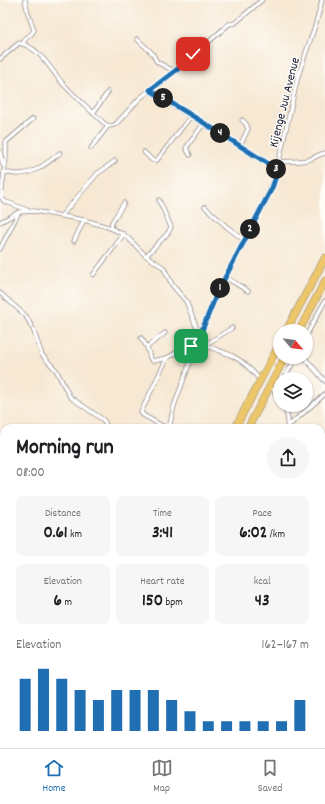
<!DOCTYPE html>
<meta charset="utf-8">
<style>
:root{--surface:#fff;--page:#f6f6f6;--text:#202124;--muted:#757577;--line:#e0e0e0;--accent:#1f6fb2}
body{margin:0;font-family:Dekko,sans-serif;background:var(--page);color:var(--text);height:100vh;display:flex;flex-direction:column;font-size:15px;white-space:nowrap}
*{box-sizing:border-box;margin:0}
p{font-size:13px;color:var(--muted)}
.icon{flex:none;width:22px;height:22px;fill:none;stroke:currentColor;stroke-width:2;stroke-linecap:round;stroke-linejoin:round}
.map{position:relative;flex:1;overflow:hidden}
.details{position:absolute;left:0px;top:424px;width:325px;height:324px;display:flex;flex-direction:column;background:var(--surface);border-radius:12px 12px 0 0;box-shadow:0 1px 3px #0004}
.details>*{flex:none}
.needle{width:26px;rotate:119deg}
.buttons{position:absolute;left:273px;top:324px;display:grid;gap:8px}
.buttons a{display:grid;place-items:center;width:40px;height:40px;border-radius:50%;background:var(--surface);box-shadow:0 1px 3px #0004;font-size:20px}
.pin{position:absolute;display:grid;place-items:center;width:34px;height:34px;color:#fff;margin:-17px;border-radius:8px;box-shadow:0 2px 6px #0006}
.km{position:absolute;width:20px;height:20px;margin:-10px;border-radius:50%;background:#222;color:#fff;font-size:11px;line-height:20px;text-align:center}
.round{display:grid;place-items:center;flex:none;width:42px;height:42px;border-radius:21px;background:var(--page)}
.overview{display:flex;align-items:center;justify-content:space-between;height:68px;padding:0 16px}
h1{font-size:22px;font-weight:700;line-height:30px}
.figures{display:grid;grid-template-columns:repeat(3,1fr);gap:6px;height:68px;padding:4px 16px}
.figures div{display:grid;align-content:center;border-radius:8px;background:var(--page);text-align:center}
.figures b{font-size:17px;font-weight:700}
.figures small{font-size:11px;font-weight:400}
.figures p{font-size:11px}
.chart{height:112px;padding:8px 16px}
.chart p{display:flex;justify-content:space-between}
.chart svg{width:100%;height:72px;margin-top:4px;stroke:var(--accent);stroke-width:6}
.tabs{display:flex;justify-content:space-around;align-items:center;height:56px;border-top:1px solid var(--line);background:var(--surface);font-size:11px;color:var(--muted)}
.tabs a{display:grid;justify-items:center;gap:2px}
.tabs .current{color:var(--accent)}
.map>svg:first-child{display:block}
</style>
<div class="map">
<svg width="325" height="748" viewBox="0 0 325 748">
<rect width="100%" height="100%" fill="#fdfcf7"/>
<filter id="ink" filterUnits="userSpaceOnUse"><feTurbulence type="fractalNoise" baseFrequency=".025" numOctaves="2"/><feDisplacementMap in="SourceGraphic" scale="8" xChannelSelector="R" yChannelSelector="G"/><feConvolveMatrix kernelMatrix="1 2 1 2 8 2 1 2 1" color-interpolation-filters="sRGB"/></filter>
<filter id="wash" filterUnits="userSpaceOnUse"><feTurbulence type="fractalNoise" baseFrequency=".012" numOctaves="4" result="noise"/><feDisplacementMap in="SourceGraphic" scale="16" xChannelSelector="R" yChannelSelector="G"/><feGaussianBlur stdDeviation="0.9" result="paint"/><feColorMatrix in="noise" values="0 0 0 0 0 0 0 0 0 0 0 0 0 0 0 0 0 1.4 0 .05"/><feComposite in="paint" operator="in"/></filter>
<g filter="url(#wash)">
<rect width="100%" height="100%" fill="#f7e8d3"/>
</g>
<g filter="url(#ink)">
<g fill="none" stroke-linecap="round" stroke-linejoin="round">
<defs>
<g id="street">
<polyline points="137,39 152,53 157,62 174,71"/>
<path d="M23,44C24,37 32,36 34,30L28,13L25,0"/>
<path d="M0,59L19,43C41,47 52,73 66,87C79,100 92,112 105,124C109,127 112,126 116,124L140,98L179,68L229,24L235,23L262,0"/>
<polyline points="150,91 278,170"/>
<polyline points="93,113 108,92"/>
<polyline points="240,146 248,129 246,124 242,120"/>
<polyline points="91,148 108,126"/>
<polyline points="0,152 3,165"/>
<polyline points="144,152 152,160 155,161 157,160 191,116"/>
<polyline points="190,155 186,148 204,123"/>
<path d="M278,162C288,161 298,162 307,160C314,159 318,154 325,153"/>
<path d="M3,172C8,172 12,174 16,174C34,175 47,163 60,153"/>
<polyline points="205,207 227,227 244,240"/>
<polyline points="27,210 4,201 1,197 6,157 6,142 33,119"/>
<polyline points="62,215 97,174 115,161"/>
<polyline points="0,222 19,212 34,211 84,220 108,227 119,232 128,238 146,256 163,267 173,286 186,301 200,336"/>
<polyline points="111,228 112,222 124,203"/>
<polyline points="74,241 84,220"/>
<polyline points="0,249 19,212"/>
<polyline points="146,256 168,233 171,227 159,200"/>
<polyline points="93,275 124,234"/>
<polyline points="225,277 248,291"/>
<polyline points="0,293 26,316 33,329 42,355 56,370 70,397 102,419 105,422 106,428"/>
<polyline points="306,336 325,301"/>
<polyline points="141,338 147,347 150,358 153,361 167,358 183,349 196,345"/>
<path d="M198,341C210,349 224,351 236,358C246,363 253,372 260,380"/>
<polyline points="205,345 232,328"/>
<polyline points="147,347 165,333"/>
<polyline points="304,357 325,381"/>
<polyline points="284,379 296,357"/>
<polyline points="270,386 280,399"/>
<polyline points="284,405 288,419 287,427"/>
<polyline points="287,427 325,394"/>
<polyline points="166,428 143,415 141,412 167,358"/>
<polyline points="169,428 174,406 207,316 217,293 265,201 275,178 298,76 316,23 322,0"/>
<polyline points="0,481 4,484"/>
<polyline points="321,499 325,499"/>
<polyline points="0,547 4,542"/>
<polyline points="321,581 325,583"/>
<polyline points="321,621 325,616"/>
<polyline points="0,656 4,659"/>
<polyline points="0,696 4,690"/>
<polyline points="179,744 181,748"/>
<polyline points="225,744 229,748"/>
<polyline points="77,748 80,744"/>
<polyline points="147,748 148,744"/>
<polyline points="211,748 215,744"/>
</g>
<g id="highway">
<polyline points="286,331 325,258"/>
<polyline points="299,331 325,281"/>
<polyline points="235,428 280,343"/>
<polyline points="248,428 285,357"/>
<polyline points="62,748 64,744"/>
<polyline points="70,748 73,744"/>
</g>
</defs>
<use href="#street" stroke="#8c8587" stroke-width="5"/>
<use href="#highway" stroke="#8c8587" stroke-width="8"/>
<use href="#street" stroke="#fff" stroke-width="3.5"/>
<use href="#highway" stroke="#ecc669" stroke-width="7"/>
</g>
</g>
<g fill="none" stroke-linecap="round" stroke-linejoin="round" filter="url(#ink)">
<defs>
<polyline id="route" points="191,346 196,345 217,293 272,188 278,170 204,123 150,90 179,68 193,54"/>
</defs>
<use href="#route" stroke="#fff" stroke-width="8"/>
<use href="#route" stroke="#1f6fb2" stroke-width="5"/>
</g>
<g text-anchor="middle" stroke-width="3" stroke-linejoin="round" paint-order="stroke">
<g font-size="13" fill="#22223b" stroke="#fdfcf7">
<text transform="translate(283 102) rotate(-76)" y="5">Kijenge Juu Avenue</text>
</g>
</g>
</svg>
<div class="buttons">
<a><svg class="needle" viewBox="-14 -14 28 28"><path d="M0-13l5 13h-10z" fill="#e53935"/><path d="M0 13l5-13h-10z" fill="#757577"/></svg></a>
<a><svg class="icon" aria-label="layers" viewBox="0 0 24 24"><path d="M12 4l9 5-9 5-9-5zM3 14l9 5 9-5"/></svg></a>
</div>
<div class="pin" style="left:191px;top:346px;background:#1e9e55"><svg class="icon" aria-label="arrive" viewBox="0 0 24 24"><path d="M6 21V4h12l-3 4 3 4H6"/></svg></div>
<div class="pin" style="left:193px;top:54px;background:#d93025"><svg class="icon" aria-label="check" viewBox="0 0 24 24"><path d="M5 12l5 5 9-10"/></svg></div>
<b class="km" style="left:220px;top:288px">1</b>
<b class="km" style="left:250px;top:229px">2</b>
<b class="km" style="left:276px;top:169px">3</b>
<b class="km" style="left:220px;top:133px">4</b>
<b class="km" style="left:163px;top:98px">5</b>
<section class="details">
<div class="overview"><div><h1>Morning run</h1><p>08:00</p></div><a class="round"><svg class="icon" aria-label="share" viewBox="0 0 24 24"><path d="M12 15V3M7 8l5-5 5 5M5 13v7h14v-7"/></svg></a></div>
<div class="figures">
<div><p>Distance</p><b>0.61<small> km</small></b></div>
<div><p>Time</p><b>3:41</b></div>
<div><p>Pace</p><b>6:02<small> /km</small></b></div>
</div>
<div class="figures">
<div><p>Elevation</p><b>6<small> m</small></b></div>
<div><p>Heart rate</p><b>150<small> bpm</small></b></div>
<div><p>kcal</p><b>43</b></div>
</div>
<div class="chart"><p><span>Elevation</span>162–167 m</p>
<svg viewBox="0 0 160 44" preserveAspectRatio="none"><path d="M5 44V12M15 44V6M25 44V12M35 44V19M45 44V25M55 44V19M65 44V19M75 44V19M85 44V25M95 44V32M105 44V38M115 44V38M125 44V38M135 44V38M145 44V38M155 44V25"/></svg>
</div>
</section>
</div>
<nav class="tabs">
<a class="current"><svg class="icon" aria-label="home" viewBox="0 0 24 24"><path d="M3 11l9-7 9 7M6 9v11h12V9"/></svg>Home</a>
<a><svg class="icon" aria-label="map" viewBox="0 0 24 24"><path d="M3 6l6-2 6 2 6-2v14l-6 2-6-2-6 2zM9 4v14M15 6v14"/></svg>Map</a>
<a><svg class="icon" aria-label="saved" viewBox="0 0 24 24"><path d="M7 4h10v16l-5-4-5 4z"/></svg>Saved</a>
</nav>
